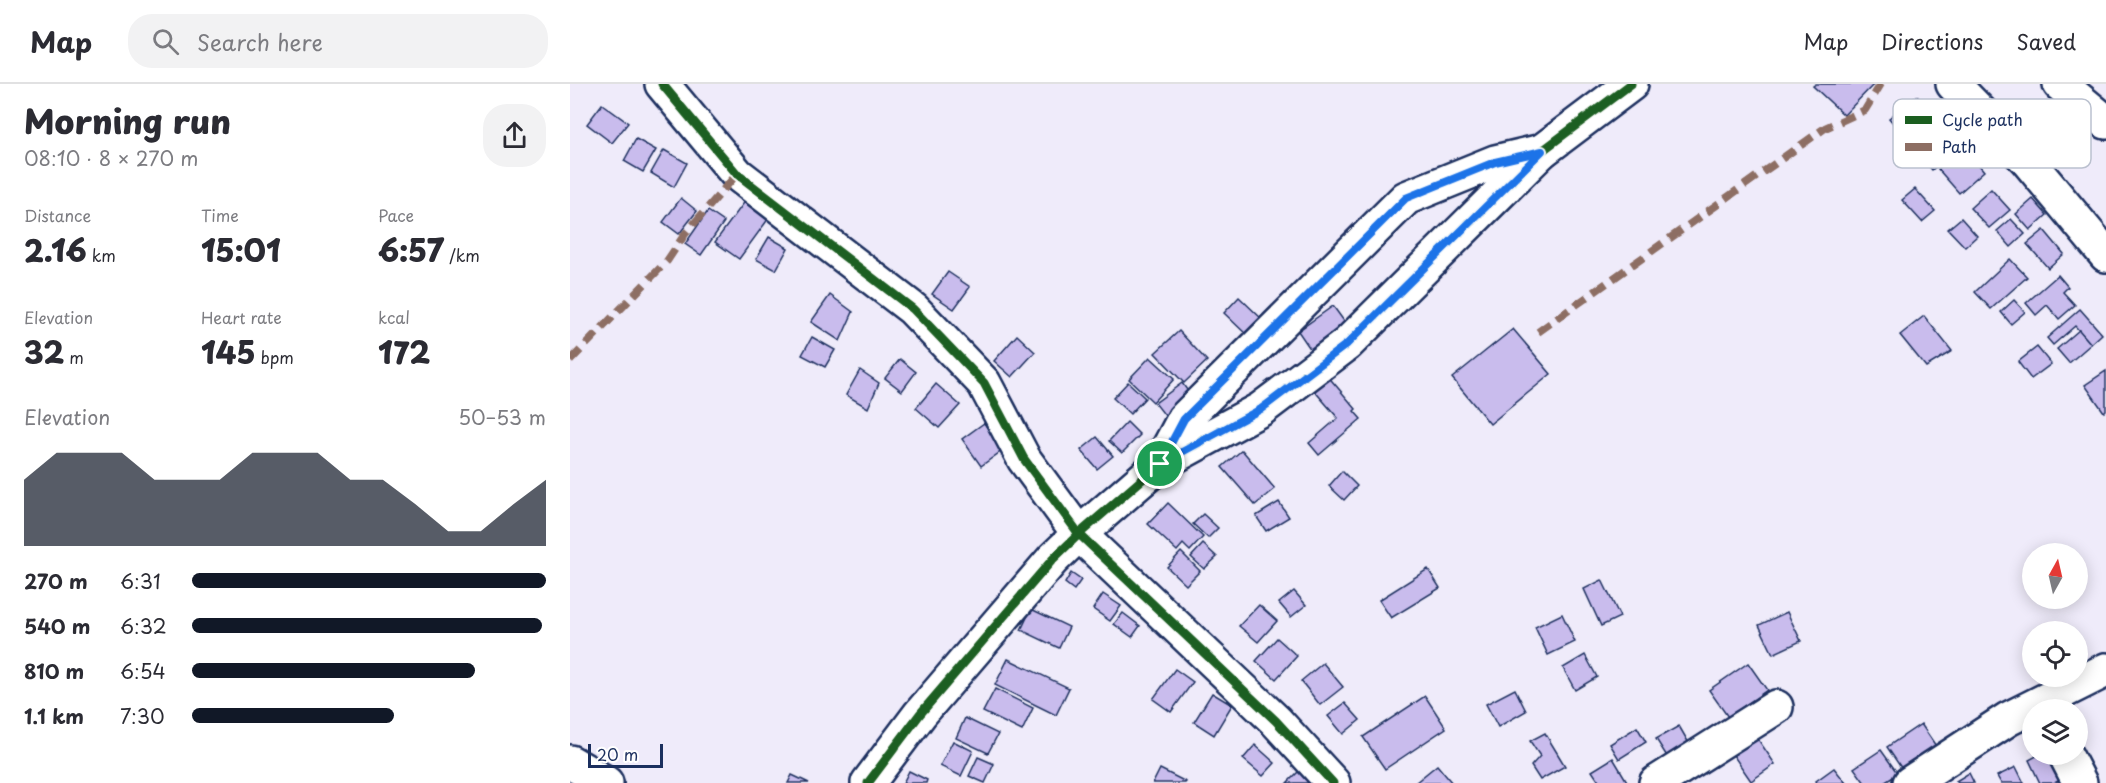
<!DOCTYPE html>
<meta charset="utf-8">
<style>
:root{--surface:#fff;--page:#f2f2f3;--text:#2b2b33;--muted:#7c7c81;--line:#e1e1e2;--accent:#111827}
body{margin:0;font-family:"Playpen Sans",sans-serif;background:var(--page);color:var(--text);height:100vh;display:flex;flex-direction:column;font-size:22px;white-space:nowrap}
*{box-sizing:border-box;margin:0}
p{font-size:20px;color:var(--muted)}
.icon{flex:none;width:33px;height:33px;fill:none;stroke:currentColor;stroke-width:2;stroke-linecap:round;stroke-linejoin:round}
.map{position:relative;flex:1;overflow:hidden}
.panel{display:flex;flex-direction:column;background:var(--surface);width:570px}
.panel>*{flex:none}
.needle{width:39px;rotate:8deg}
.tools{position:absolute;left:1452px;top:459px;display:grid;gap:12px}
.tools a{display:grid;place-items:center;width:66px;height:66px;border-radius:50%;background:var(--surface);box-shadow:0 3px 15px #0003;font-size:30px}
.scale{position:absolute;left:18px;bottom:15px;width:75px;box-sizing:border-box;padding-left:6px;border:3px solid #1b2f5e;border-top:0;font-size:16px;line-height:21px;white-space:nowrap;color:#1b2f5e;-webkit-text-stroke:4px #fff;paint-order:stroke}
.pin{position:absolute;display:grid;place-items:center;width:51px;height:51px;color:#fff;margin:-26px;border:3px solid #fff;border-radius:50%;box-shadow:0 2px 6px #0007}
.round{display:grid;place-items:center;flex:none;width:63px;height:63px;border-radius:24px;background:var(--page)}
.headline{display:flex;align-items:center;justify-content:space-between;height:102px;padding:0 24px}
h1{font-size:33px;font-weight:800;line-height:45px}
.stats{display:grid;grid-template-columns:repeat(3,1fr);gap:9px;height:102px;padding:6px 24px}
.stats div{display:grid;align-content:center}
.stats b{font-size:30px;font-weight:800}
.stats small{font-size:16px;font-weight:400}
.stats p{font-size:16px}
.chart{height:168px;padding:12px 24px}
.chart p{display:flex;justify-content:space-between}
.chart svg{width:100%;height:108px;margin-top:6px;fill:var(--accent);opacity:.7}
ul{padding:0 24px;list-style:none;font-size:20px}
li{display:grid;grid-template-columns:96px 72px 1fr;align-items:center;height:45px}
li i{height:15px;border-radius:8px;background:var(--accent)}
header{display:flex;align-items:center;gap:36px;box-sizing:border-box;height:84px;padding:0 30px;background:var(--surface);border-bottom:2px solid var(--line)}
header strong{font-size:28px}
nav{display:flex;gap:33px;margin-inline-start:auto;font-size:21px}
.search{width:420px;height:54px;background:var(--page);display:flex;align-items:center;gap:15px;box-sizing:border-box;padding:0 21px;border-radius:24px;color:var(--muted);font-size:22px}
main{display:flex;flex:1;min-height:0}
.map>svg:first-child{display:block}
</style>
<header>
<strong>Map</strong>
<div class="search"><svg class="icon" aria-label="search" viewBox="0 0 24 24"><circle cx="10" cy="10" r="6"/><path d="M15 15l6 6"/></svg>Search here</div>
<nav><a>Map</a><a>Directions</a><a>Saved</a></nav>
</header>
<main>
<section class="panel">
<div class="headline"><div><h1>Morning run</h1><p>08:10 · 8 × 270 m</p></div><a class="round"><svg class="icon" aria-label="share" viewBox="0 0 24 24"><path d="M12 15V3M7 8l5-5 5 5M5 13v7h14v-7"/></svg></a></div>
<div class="stats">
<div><p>Distance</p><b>2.16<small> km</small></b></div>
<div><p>Time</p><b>15:01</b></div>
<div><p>Pace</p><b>6:57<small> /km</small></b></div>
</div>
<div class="stats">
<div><p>Elevation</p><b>32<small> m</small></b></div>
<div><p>Heart rate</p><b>145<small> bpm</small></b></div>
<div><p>kcal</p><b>172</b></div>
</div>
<div class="chart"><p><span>Elevation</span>50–53 m</p>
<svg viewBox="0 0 160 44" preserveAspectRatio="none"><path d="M0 44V17L10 6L20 6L30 6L40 17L50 17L60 17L70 6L80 6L90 6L100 17L110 17L120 27L130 38L140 38L150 27L160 17V44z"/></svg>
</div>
<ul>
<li><b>270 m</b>6:31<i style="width:100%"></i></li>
<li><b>540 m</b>6:32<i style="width:99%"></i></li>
<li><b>810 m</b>6:54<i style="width:80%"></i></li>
<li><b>1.1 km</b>7:30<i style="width:57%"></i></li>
</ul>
</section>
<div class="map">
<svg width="1536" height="699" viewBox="0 0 1536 699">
<rect width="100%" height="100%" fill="#efebfa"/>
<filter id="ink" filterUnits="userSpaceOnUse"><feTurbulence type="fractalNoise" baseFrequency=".0167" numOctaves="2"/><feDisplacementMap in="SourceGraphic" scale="12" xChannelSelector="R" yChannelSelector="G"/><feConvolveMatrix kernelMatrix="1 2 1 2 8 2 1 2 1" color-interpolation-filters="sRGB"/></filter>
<g filter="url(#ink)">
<g fill="#c9bced" stroke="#1b2f5e" stroke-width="1.5">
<polygon points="1246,0 1304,0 1274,31 1243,2"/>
<polygon points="1347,12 1389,63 1362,86 1319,34"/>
<polygon points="32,20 58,39 42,59 17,40"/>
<polygon points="66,55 86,66 73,88 54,77"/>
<polygon points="1394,63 1414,87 1389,109 1368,85"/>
<polygon points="94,66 117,79 104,103 81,89"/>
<polygon points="1345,105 1365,127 1352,138 1332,116"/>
<polygon points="1421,105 1440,126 1419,144 1400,124"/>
<polygon points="111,114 127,127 109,150 93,138"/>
<polygon points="1463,115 1477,131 1460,146 1446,130"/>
<polygon points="176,116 199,134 169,175 145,158"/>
<polygon points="138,127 154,138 131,171 115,160"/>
<polygon points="1391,134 1407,152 1395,163 1378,145"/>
<polygon points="1441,135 1455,150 1441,163 1427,147"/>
<polygon points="1474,146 1494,170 1478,184 1457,160"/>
<polygon points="199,153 218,164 206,186 186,175"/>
<polygon points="1440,175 1457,193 1421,225 1405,208"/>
<polygon points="378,188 400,203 384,225 362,210"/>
<polygon points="1488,191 1498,203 1493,208 1505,221 1489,235 1477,221 1466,231 1456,219"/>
<polygon points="260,211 283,228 270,257 241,238"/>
<polygon points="669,213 693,236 678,252 654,229"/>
<polygon points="1444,216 1455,228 1441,240 1431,228"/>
<polygon points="763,222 779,244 743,269 728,247"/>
<polygon points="1510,225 1532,250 1521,260 1505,242 1483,261 1477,254"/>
<polygon points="1354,232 1382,267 1356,283 1330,251"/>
<polygon points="943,245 981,290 920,340 882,294"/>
<polygon points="1509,246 1521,260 1499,279 1487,265"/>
<polygon points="609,247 637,277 614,299 585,269"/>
<polygon points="447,251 465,268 442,293 424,277"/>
<polygon points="242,253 265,266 255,283 232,271"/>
<polygon points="1467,263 1481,280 1461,295 1448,278"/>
<polygon points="580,273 604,295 583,318 559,295"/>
<polygon points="330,275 346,288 332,307 315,294"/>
<polygon points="750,283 786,325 784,327 791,335 749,371 739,359 768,334 735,296"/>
<polygon points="290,286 309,299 298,324 276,311"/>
<polygon points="1536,287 1536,326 1534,328 1515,301"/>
<polygon points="558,298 575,314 560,330 543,314"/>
<polygon points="612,299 622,313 596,333 585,319"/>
<polygon points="366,300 390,321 369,344 346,324"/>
<polygon points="557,338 570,351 552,369 539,357"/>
<polygon points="414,339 433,366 411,382 392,355"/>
<polygon points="527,353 543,372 527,385 511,366"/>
<polygon points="672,366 705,405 685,421 652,383"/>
<polygon points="772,387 787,402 774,416 759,402"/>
<polygon points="709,418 719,433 696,447 686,432"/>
<polygon points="598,419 633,453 620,467 613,460 607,467 578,440"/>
<polygon points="633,430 648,444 638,454 623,440"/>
<polygon points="633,460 647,473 634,485 621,473"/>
<polygon points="611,468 630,487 616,501 597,483"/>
<polygon points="858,485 870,504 821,534 809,516"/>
<polygon points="501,489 511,496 504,506 495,499"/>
<polygon points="1032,496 1050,533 1031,542 1014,505"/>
<polygon points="724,507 736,521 721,533 709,519"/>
<polygon points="533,510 551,522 540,537 523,525"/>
<polygon points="689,521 707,537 688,558 669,542"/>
<polygon points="461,525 499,543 489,564 451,546"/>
<polygon points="1217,528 1231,557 1203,570 1189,541"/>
<polygon points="553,529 570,542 562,553 544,540"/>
<polygon points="992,530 1005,558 978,571 965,543"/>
<polygon points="707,554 727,572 706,595 686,577"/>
<polygon points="1015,571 1027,593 1005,606 993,584"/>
<polygon points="438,575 499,604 486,631 425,601"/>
<polygon points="753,579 773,603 750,621 731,597"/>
<polygon points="1178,579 1197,606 1158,633 1139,606"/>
<polygon points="605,585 623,598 601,628 583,615"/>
<polygon points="425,605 463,624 452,647 413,628"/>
<polygon points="945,605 956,627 928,643 916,620"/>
<polygon points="642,609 662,621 644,651 624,638"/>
<polygon points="855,612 876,644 815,685 793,653"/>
<polygon points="775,619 790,636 773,650 758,632"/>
<polygon points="395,634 428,650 418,669 386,654"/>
<polygon points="1351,640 1370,668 1336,691 1317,663"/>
<polygon points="1109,642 1120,661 1098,674 1086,655"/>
<polygon points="1067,643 1076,658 1049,675 1040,660"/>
<polygon points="1183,648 1205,680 1181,697 1159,665"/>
<polygon points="975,649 995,682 970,696 961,682 970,672 960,657"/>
<polygon points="383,657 403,667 391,692 370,682"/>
<polygon points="685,661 705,679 693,692 673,675"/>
<polygon points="1311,666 1328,690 1314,699 1295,699 1284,684"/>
<polygon points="1470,670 1486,670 1497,693 1484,699 1470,699 1459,676"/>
<polygon points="408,673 424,680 415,699 399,692"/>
<polygon points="1043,674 1058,699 1030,699 1022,687"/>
<polygon points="867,681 882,699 845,699"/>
<polygon points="1446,683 1454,699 1431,699 1427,692"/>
<polygon points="1264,684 1276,699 1247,699 1246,697"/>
<polygon points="590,685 616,698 615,699 583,699"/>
<polygon points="731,685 745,699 717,699"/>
<polygon points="339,687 357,696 356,699 333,699"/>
<polygon points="1399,689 1404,699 1388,699 1386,697"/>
<polygon points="222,691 239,699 218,699"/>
</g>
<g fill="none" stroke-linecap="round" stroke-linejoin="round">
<defs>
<g id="minor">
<polyline points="92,0 167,90 343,225 414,299 454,375 509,450 706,637 763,699"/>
<polyline points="1383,0 1457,76 1536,171"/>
<polyline points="1490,0 1536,38"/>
<polyline points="590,380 614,335 836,114 925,78 972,67"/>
<polyline points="1495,670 1510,699"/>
<polyline points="0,678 36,699"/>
<polyline points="298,699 350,630 483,475 509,450 590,380 691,325 777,260 972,67 1061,0"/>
<polyline points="1086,699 1206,623"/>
<polyline points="1340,699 1438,635 1536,586"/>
</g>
</defs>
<use href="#minor" stroke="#1b2f5e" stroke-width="38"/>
<use href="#minor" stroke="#fff" stroke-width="33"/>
<g stroke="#8d6e63" stroke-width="8" stroke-dasharray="15 8" stroke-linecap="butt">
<polyline points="968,248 1255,44 1295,26 1311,0"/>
<polyline points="0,277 97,177 115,150 167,90"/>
</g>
<defs>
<g id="cycleway">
<polyline points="92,0 167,90 343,225 414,299 454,375 509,450 706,637 763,699"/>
<polyline points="298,699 350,630 483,475 509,450 590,380 691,325 777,260 972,67 1061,0"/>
</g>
</defs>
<use href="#cycleway" stroke="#fff" stroke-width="13"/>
<use href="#cycleway" stroke="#1b5e20" stroke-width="9"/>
</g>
</g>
<g fill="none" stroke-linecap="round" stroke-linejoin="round" filter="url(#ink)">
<defs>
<polygon id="route" points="972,67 777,260 691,325 590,380 614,335 836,114 925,78"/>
</defs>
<use href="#route" stroke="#fff" stroke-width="12"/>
<use href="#route" stroke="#1a73e8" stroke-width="8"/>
</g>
<rect x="1323" y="15" width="198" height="69" rx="9" fill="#fff" stroke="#bbc1cf" stroke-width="1.5"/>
<rect x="1335" y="32" width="27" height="8" fill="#1b5e20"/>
<rect x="1335" y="59" width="27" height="8" fill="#8d6e63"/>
<g font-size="16" fill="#1b2f5e">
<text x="1372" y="42">Cycle path</text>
<text x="1372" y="69">Path</text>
</g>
</svg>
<div class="tools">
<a><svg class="needle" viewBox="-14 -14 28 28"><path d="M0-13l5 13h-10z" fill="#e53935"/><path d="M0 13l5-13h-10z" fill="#7c7c81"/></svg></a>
<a><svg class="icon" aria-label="locate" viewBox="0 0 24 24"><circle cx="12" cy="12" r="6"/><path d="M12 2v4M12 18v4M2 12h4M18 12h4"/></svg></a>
<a><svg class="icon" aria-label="layers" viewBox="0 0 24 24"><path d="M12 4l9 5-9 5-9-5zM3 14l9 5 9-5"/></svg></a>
</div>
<div class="scale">20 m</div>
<div class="pin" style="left:590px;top:380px;background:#1e9e55"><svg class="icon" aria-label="arrive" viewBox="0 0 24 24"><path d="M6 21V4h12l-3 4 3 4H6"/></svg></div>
</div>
</main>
